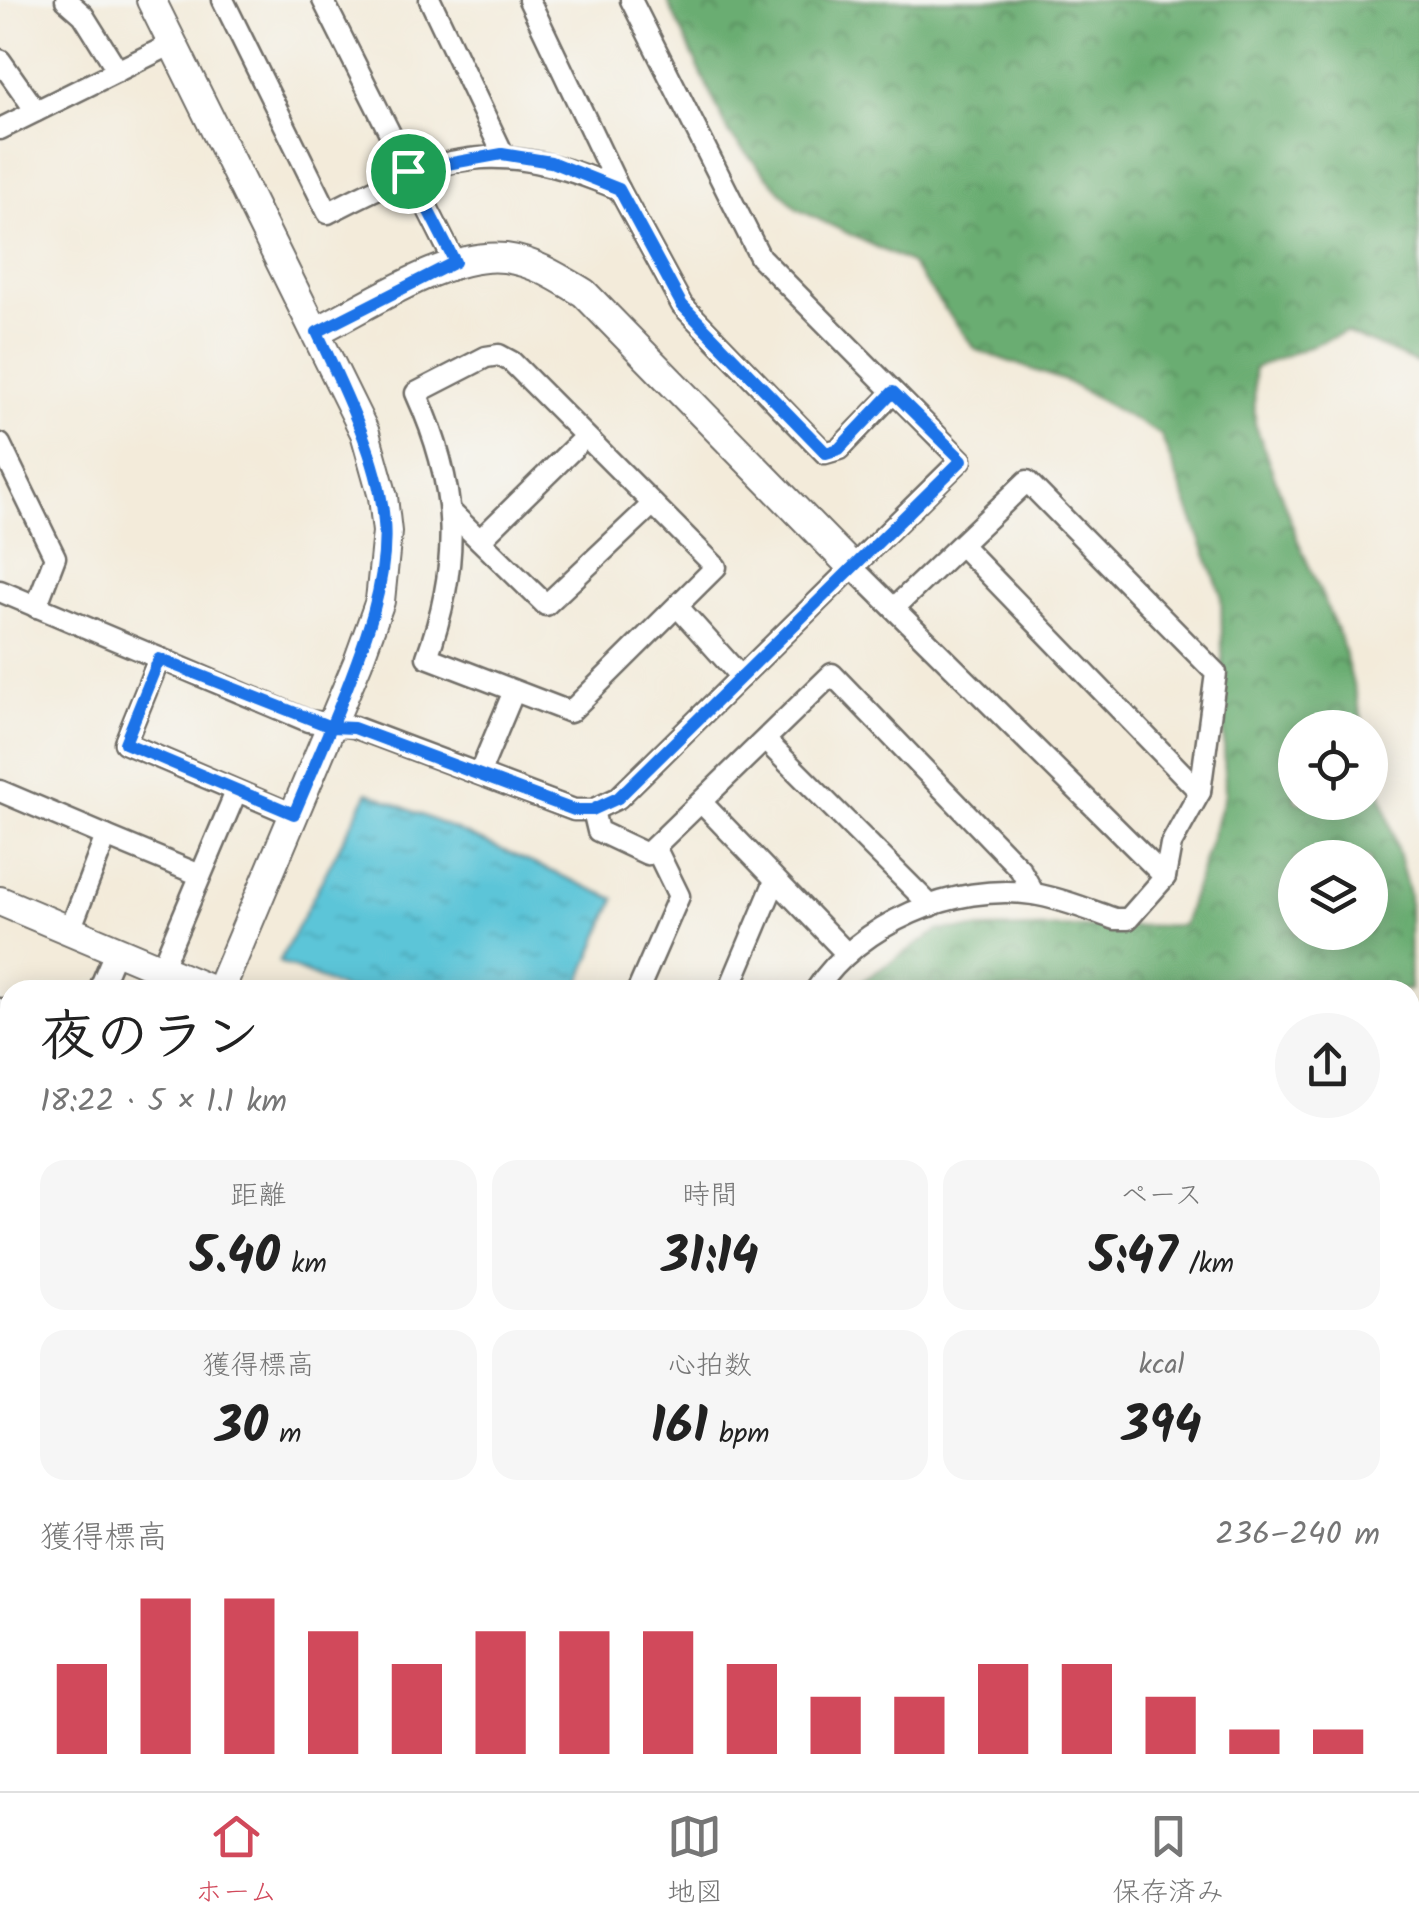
<!DOCTYPE html>
<html lang="ja">
<meta charset="utf-8">
<style>
:root{--surface:#fff;--page:#f6f6f6;--text:#222;--muted:#767676;--line:#e0e0e0;--accent:#d1495b}
body{margin:0;font-family:Kalam,"Klee One",sans-serif;background:var(--page);color:var(--text);height:100vh;display:flex;flex-direction:column;font-size:38px;white-space:nowrap}
*{box-sizing:border-box;margin:0}
p{font-size:32px;color:var(--muted)}
.icon{flex:none;width:55px;height:55px;fill:none;stroke:currentColor;stroke-width:2;stroke-linecap:round;stroke-linejoin:round}
.map{position:relative;flex:1;overflow:hidden}
.drawer{position:absolute;left:0px;top:980px;width:1420px;height:812px;display:flex;flex-direction:column;background:var(--surface);border-radius:30px 30px 0 0;box-shadow:0 5px 25px #0003}
.drawer>*{flex:none}
.controls{position:absolute;left:1278px;top:710px;display:grid;gap:20px}
.controls a{display:grid;place-items:center;width:110px;height:110px;border-radius:50%;background:var(--surface);box-shadow:0 5px 25px #0003;font-size:50px}
.pin{position:absolute;display:grid;place-items:center;width:85px;height:85px;color:#fff;margin:-42px;border:5px solid #fff;border-radius:50%;box-shadow:0 2px 10px #0007}
.round{display:grid;place-items:center;flex:none;width:105px;height:105px;border-radius:52px;background:var(--page)}
.head{display:flex;align-items:center;justify-content:space-between;height:170px;padding:0 40px}
h1{font-size:55px;font-weight:700;line-height:75px}
.stats{display:grid;grid-template-columns:repeat(3,1fr);gap:15px;height:170px;padding:10px 40px}
.stats div{display:grid;align-content:center;border-radius:25px;background:var(--page);text-align:center}
.stats b{font-size:50px;font-weight:700}
.stats small{font-size:28px;font-weight:400}
.stats p{font-size:28px}
.chart{height:280px;padding:20px 40px}
.chart p{display:flex;justify-content:space-between}
.chart svg{width:100%;height:180px;margin-top:10px;stroke:var(--accent);stroke-width:6}
.tabs{display:flex;justify-content:space-around;align-items:center;height:140px;border-top:2px solid var(--line);background:var(--surface);font-size:28px;color:var(--muted)}
.tabs a{display:grid;justify-items:center;gap:5px}
.tabs .on{color:var(--accent)}
.map>svg:first-child{display:block}
</style>
<div class="map">
<svg width="1419" height="1791" viewBox="0 0 1419 1791">
<defs>
<pattern id="forest-crowns" width="20" height="18" patternUnits="userSpaceOnUse" patternTransform="scale(2.5)"><rect width="20" height="18" fill="#6bad72"/><path d="M2 6a3 3 0 1 1 6 0M12 15a3 3 0 1 1 6 0" fill="none" stroke="#588d5e"/></pattern>
<pattern id="water-ripples" width="26" height="14" patternUnits="userSpaceOnUse" patternTransform="scale(2.5)"><rect width="26" height="14" fill="#5cc5d8"/><path d="M2 4q2-2 4 0t4 0M15 11q2-2 4 0t4 0" fill="none" stroke="#50a9ba"/></pattern>
</defs>
<rect width="100%" height="100%" fill="#f6f6f2"/>
<filter id="ink" filterUnits="userSpaceOnUse"><feTurbulence type="fractalNoise" baseFrequency=".01" numOctaves="2"/><feDisplacementMap in="SourceGraphic" scale="20" xChannelSelector="R" yChannelSelector="G"/><feConvolveMatrix kernelMatrix="1 2 1 2 8 2 1 2 1" color-interpolation-filters="sRGB"/></filter>
<filter id="wash" filterUnits="userSpaceOnUse"><feTurbulence type="fractalNoise" baseFrequency=".0048" numOctaves="4" result="noise"/><feDisplacementMap in="SourceGraphic" scale="40" xChannelSelector="R" yChannelSelector="G"/><feGaussianBlur stdDeviation="2.25" result="paint"/><feColorMatrix in="noise" values="0 0 0 0 0 0 0 0 0 0 0 0 0 0 0 0 0 1.4 0 .05"/><feComposite in="paint" operator="in"/></filter>
<g filter="url(#wash)">
<rect width="100%" height="100%" fill="#f3ebda"/>
<g fill="url(#forest-crowns)" stroke="#4b6c4e" stroke-width="2.5" fill-rule="evenodd">
<path d="M667,0H1419V364L1346,332L1254,368L1255,424L1298,541L1341,639L1364,727L1295,728V802H1370V749L1409,894L1410,990H849L939,930L1183,925L1225,794L1221,594L1161,435L1065,381L976,350L910,263L797,209L730,135ZM1295,858H1370V932H1295Z"/>
<polygon points="1410,1014 1419,1075 1419,1471 1410,1477"/>
</g>
<polygon fill="url(#water-ripples)" stroke="#447882" stroke-width="2.5" points="368,792 615,899 577,990 346,990 279,962"/>
</g>
<g filter="url(#ink)">
<g fill="none" stroke-linecap="round" stroke-linejoin="round">
<defs>
<g id="street">
<polyline points="66,0 83,15 118,71"/>
<path d="M223,0L328,213C443,153 495,137 619,189"/>
<polyline points="323,0 455,263"/>
<polyline points="430,0 503,154"/>
<polyline points="529,0 619,189 682,305 825,453 839,449 893,393"/>
<polyline points="0,60 36,111"/>
<polyline points="0,129 174,43"/>
<path d="M499,355L512,362L716,567L570,712L427,657C462,560 458,486 416,393L486,357Z"/>
<polyline points="0,444 55,557 36,607"/>
<polyline points="452,513 546,605 653,504"/>
<polyline points="480,540 585,437"/>
<polyline points="961,545 1200,792"/>
<polyline points="852,567 1165,877"/>
<polyline points="0,591 308,721 354,727 574,810 593,810 618,798 961,460 760,257 631,0"/>
<polyline points="678,607 741,677"/>
<polyline points="159,659 125,743 294,815"/>
<polyline points="765,740 931,906"/>
<polyline points="480,772 514,691"/>
<polyline points="0,791 106,836 70,930"/>
<polyline points="701,802 847,954"/>
<polyline points="593,810 598,831 647,854 832,674 1020,869 1034,894"/>
<polyline points="106,836 200,875"/>
<polyline points="161,969 236,792"/>
<polyline points="99,990 116,950"/>
<polyline points="638,990 679,896 655,847"/>
<polyline points="729,990 775,881"/>
<path d="M816,990C859,924 955,882 1033,894C1060,898 1089,910 1115,919H1128L1165,877L1171,844L1200,792L1216,673L1027,481L894,608"/>
<polyline points="0,1009 10,1013"/>
<polyline points="0,1109 10,1114"/>
<polyline points="525,1782 529,1791"/>
<polyline points="967,1782 968,1791"/>
</g>
<g id="secondary">
<polyline points="151,0 365,433 383,497 387,532 380,601 358,662 220,990"/>
<path d="M317,331C368,306 448,251 505,258C535,262 559,278 584,293L852,567"/>
<polyline points="0,901 211,990"/>
<polyline points="1410,1651 1419,1646"/>
<polyline points="26,1782 31,1791"/>
<polyline points="608,1782 611,1791"/>
<polyline points="639,1791 788,1782"/>
</g>
</defs>
<use href="#street" stroke="#716e68" stroke-width="25"/>
<use href="#secondary" stroke="#716e68" stroke-width="32"/>
<use href="#street" stroke="#fff" stroke-width="20"/>
<use href="#secondary" stroke="#fff" stroke-width="28"/>
</g>
</g>
<g fill="none" stroke-linecap="round" stroke-linejoin="round" filter="url(#ink)">
<defs>
<path id="route" d="M408,171L455,262L317,332C401,509 408,543 331,727L159,659L125,743L294,814L331,727L354,728L574,810H592L618,798L962,460L893,392L839,449L826,453L682,305L619,189L551,162L502,154L408,171"/>
</defs>
<use href="#route" stroke="#fff" stroke-width="20"/>
<use href="#route" stroke="#1a73e8" stroke-width="12"/>
</g>
</svg>
<div class="controls">
<a><svg class="icon" aria-label="locate" viewBox="0 0 24 24"><circle cx="12" cy="12" r="6"/><path d="M12 2v4M12 18v4M2 12h4M18 12h4"/></svg></a>
<a><svg class="icon" aria-label="layers" viewBox="0 0 24 24"><path d="M12 4l9 5-9 5-9-5zM3 14l9 5 9-5"/></svg></a>
</div>
<div class="pin" style="left:408px;top:171px;background:#1e9e55"><svg class="icon" aria-label="arrive" viewBox="0 0 24 24"><path d="M6 21V4h12l-3 4 3 4H6"/></svg></div>
<section class="drawer">
<div class="head"><div><h1>夜のラン</h1><p>18:22 · 5 × 1.1 km</p></div><a class="round"><svg class="icon" aria-label="share" viewBox="0 0 24 24"><path d="M12 15V3M7 8l5-5 5 5M5 13v7h14v-7"/></svg></a></div>
<div class="stats">
<div><p>距離</p><b>5.40<small> km</small></b></div>
<div><p>時間</p><b>31:14</b></div>
<div><p>ペース</p><b>5:47<small> /km</small></b></div>
</div>
<div class="stats">
<div><p>獲得標高</p><b>30<small> m</small></b></div>
<div><p>心拍数</p><b>161<small> bpm</small></b></div>
<div><p>kcal</p><b>394</b></div>
</div>
<div class="chart"><p><span>獲得標高</span>236–240 m</p>
<svg viewBox="0 0 160 44" preserveAspectRatio="none"><path d="M5 44V22M15 44V6M25 44V6M35 44V14M45 44V22M55 44V14M65 44V14M75 44V14M85 44V22M95 44V30M105 44V30M115 44V22M125 44V22M135 44V30M145 44V38M155 44V38"/></svg>
</div>
</section>
</div>
<nav class="tabs">
<a class="on"><svg class="icon" aria-label="home" viewBox="0 0 24 24"><path d="M3 11l9-7 9 7M6 9v11h12V9"/></svg>ホーム</a>
<a><svg class="icon" aria-label="map" viewBox="0 0 24 24"><path d="M3 6l6-2 6 2 6-2v14l-6 2-6-2-6 2zM9 4v14M15 6v14"/></svg>地図</a>
<a><svg class="icon" aria-label="saved" viewBox="0 0 24 24"><path d="M7 4h10v16l-5-4-5 4z"/></svg>保存済み</a>
</nav>
